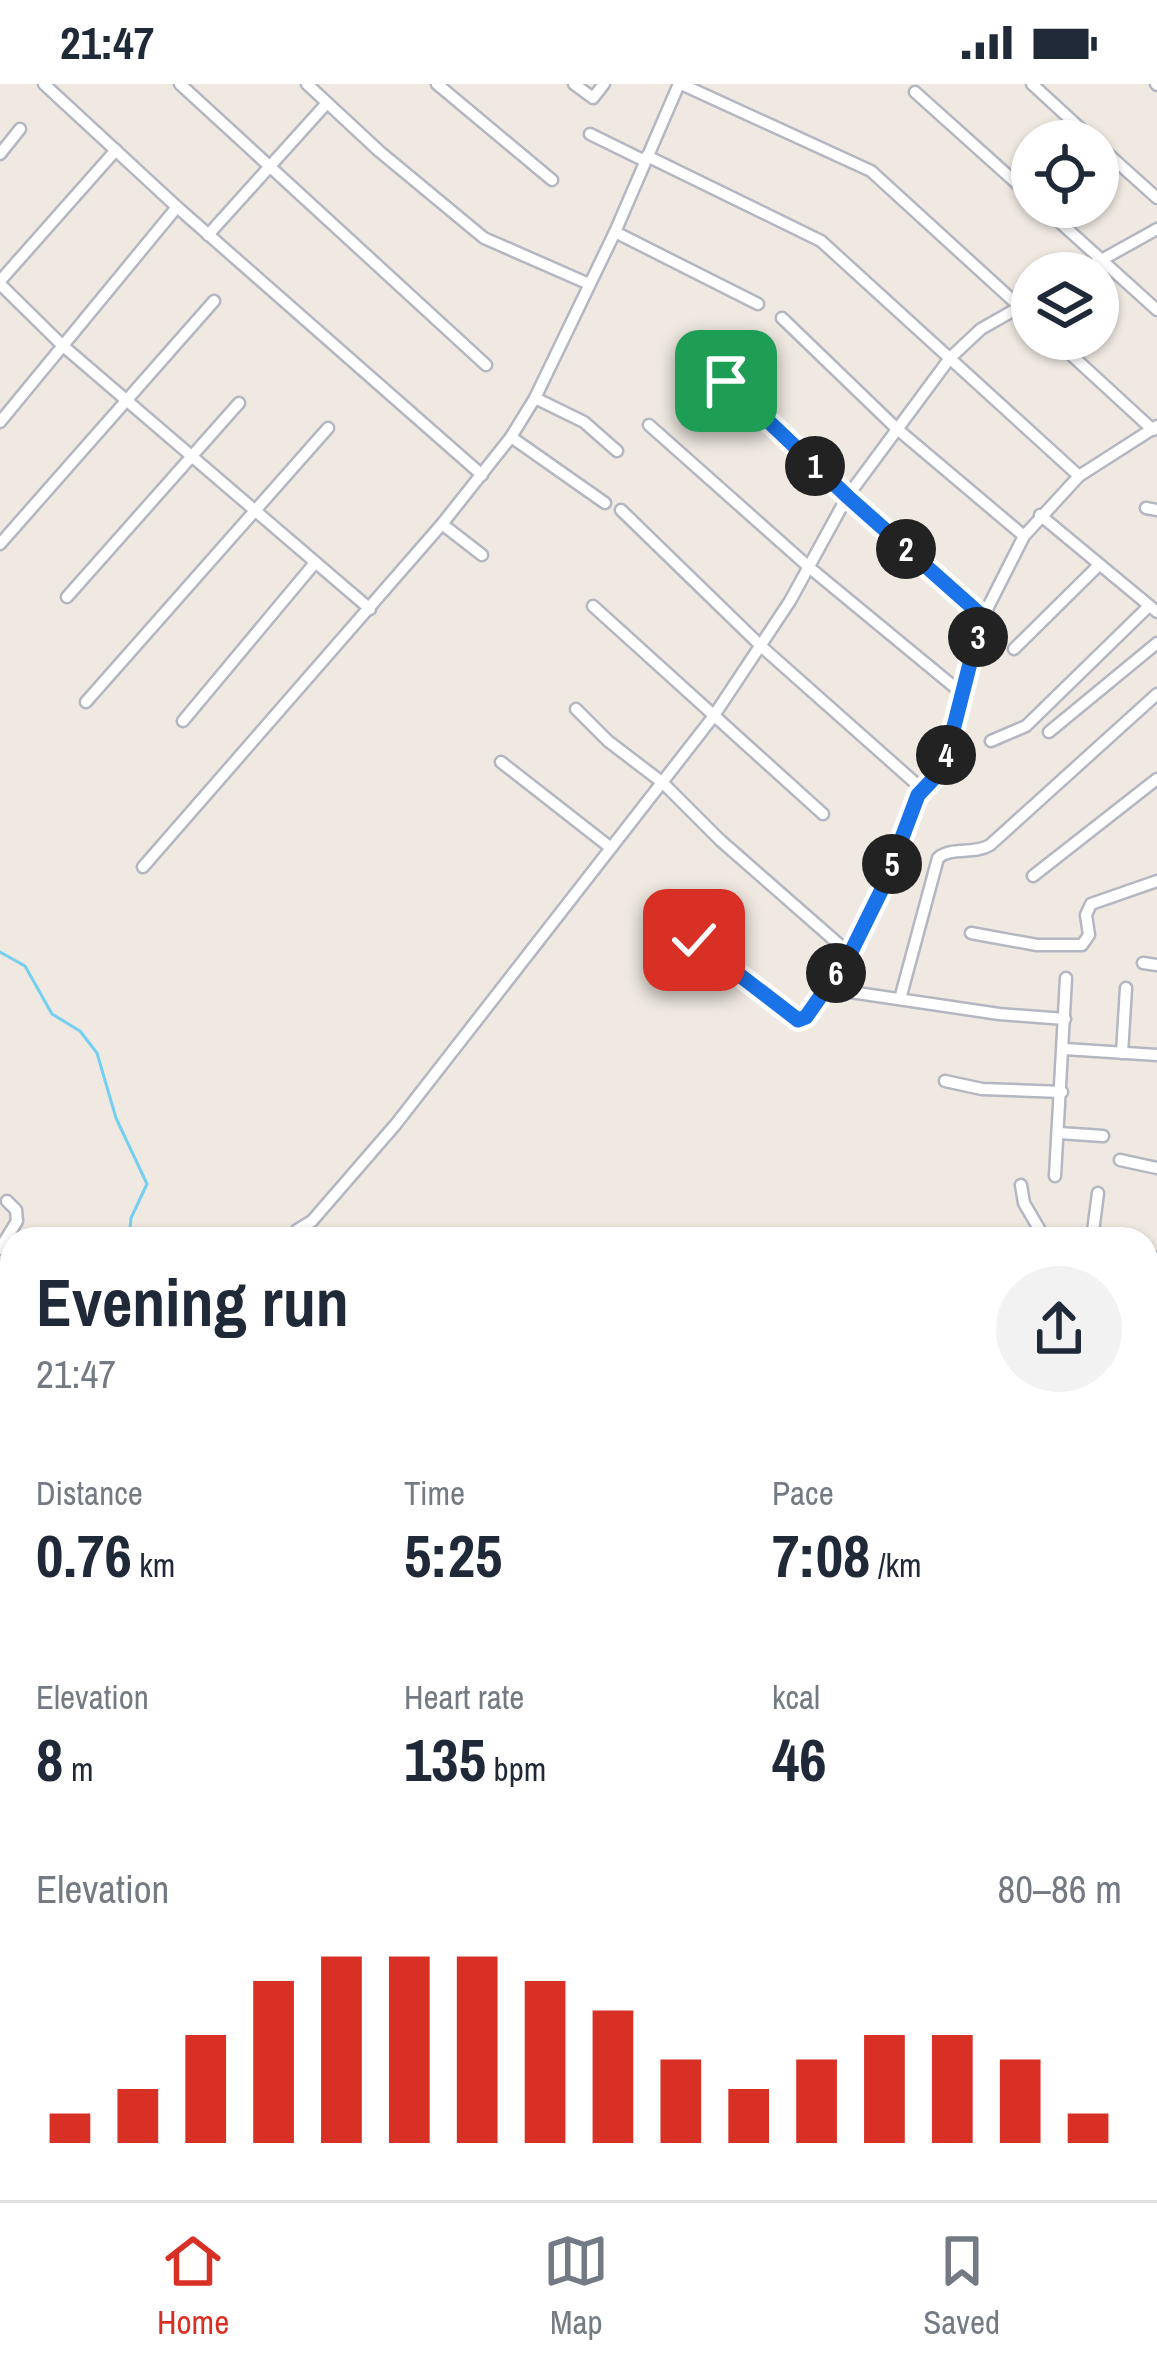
<!DOCTYPE html>
<meta charset="utf-8">
<style>
:root{--surface:#fff;--page:#f2f2f3;--text:#1f2937;--muted:#747a83;--line:#e0e1e3;--accent:#d93025}
body{margin:0;font-family:"Archivo Narrow",sans-serif;background:var(--page);color:var(--text);height:100vh;display:flex;flex-direction:column;font-size:45px;white-space:nowrap}
*{box-sizing:border-box;margin:0}
p{font-size:39px;color:var(--muted)}
.icon{flex:none;width:66px;height:66px;fill:none;stroke:currentColor;stroke-width:2;stroke-linecap:round;stroke-linejoin:round}
.map{position:relative;flex:1;overflow:hidden}
.drawer{position:absolute;left:0px;top:1143px;width:1158px;height:975px;display:flex;flex-direction:column;background:var(--surface);border-radius:36px 36px 0 0;box-shadow:0 3px 9px #0004}
.drawer>*{flex:none}
.fabs{position:absolute;left:1011px;top:36px;display:grid;gap:24px}
.fabs a{display:grid;place-items:center;width:108px;height:108px;border-radius:50%;background:var(--surface);box-shadow:0 3px 9px #0004;font-size:60px}
.pin{position:absolute;display:grid;place-items:center;width:102px;height:102px;color:#fff;margin:-51px;border-radius:24px;box-shadow:0 6px 18px #0006}
.km{position:absolute;width:60px;height:60px;margin:-30px;border-radius:50%;background:#222;color:#fff;font-size:33px;line-height:60px;text-align:center}
.round{display:grid;place-items:center;flex:none;width:126px;height:126px;border-radius:63px;background:var(--page)}
.headline{display:flex;align-items:center;justify-content:space-between;height:204px;padding:0 36px}
h1{font-size:66px;font-weight:800;line-height:90px}
.stats{display:grid;grid-template-columns:repeat(3,1fr);gap:18px;height:204px;padding:12px 36px}
.stats div{display:grid;align-content:center}
.stats b{font-size:60px;font-weight:800}
.stats small{font-size:33px;font-weight:400}
.stats p{font-size:33px}
.chart{height:336px;padding:24px 36px}
.chart p{display:flex;justify-content:space-between}
.chart svg{width:100%;height:216px;margin-top:12px;stroke:var(--accent);stroke-width:6}
.status{display:flex;justify-content:space-between;align-items:center;height:84px;padding:0 60px;background:var(--surface);direction:ltr}
.status svg{height:33px;fill:currentColor}
.tabs{display:flex;justify-content:space-around;align-items:center;height:168px;border-top:3px solid var(--line);background:var(--surface);font-size:33px;color:var(--muted)}
.tabs a{display:grid;justify-items:center;gap:6px}
.tabs .active{color:var(--accent)}
.map>svg:first-child{display:block}
</style>
<div class="status"><b>21:47</b><svg viewBox="0 0 49 12"><path d="M0 12V9h3v3zM5 12V6h3v6zM10 12V3h3v9zM15 12V0h3v12zM26 1h20v11H26zM47 4h2v5h-2z"/></svg></div>
<div class="map">
<svg width="1157" height="2116" viewBox="0 0 1157 2116">
<rect width="100%" height="100%" fill="#efe9e1"/>
<g fill="none" stroke-linecap="round" stroke-linejoin="round">
<g stroke="#75cff0" stroke-width="3">
<polyline points="0,868 25,882 52,930 80,947 97,969 116,1034 147,1100 131,1134 129,1155"/>
<polyline points="879,2106 882,2116"/>
</g>
<defs>
<g id="minor">
<polyline points="44,0 177,123 482,391"/>
<polyline points="180,0 486,281"/>
<polyline points="307,0 379,67 484,154 589,200"/>
<polyline points="437,0 552,96"/>
<polyline points="574,0 593,14 604,0"/>
<polyline points="681,0 871,87 1032,234"/>
<polyline points="1032,0 1094,57"/>
<polyline points="1156,0 1157,1"/>
<polyline points="915,8 1032,113"/>
<polyline points="590,50 645,77"/>
<polyline points="1098,61 1157,114"/>
<polyline points="0,70 20,45"/>
<polyline points="647,72 821,157 1079,392"/>
<polyline points="1043,123 1157,226"/>
<polyline points="615,148 758,220"/>
<polyline points="208,151 327,19"/>
<polyline points="1078,189 1157,145"/>
<polyline points="0,197 116,66"/>
<polyline points="0,200 62,261 370,525"/>
<polyline points="782,234 896,344 1024,452"/>
<polyline points="1054,255 1153,346"/>
<polyline points="726,297 847,413 983,533"/>
<polyline points="535,314 584,338 617,367"/>
<polyline points="0,338 177,123"/>
<polyline points="649,341 810,484 964,611"/>
<polyline points="511,353 605,419"/>
<polyline points="1146,424 1157,426"/>
<polyline points="621,426 762,563 922,705"/>
<polyline points="1040,431 1157,528"/>
<polyline points="0,460 214,217"/>
<polyline points="482,471 442,440 511,353 535,314 615,148 679,0"/>
<polyline points="67,513 239,319"/>
<polyline points="593,522 823,730"/>
<polyline points="1014,565 1099,481"/>
<polyline points="86,618 328,344"/>
<polyline points="576,625 608,657 663,699 720,756 850,870"/>
<polyline points="183,637 314,480"/>
<polyline points="1049,648 1157,559"/>
<polyline points="991,657 1026,642 1149,522"/>
<polyline points="501,678 611,764"/>
<polyline points="143,783 442,440"/>
<polyline points="1033,792 1157,695"/>
<polyline points="971,849 1037,861 1082,861 1089,851 1086,831 1091,820 1157,797"/>
<polyline points="694,856 798,936 806,933 850,870 885,799 918,711 936,692 948,666 983,533 1024,452 1079,392 1157,342"/>
<polyline points="1143,879 1157,881"/>
<polyline points="837,906 999,930 1065,935"/>
<path d="M900,915L938,774C952,762 974,771 990,761L1157,610"/>
<polyline points="1065,965 1157,971"/>
<polyline points="1122,969 1126,904"/>
<polyline points="945,997 982,1005 1062,1008"/>
<polyline points="1059,1049 1103,1052"/>
<polyline points="1120,1076 1157,1084"/>
<polyline points="1055,1092 1066,894"/>
<polyline points="1021,1101 1024,1119 1045,1155"/>
<polyline points="297,1146 312,1137 396,1040 713,633 790,517 847,413 950,274 981,245 1032,216"/>
<polyline points="1092,1155 1098,1109"/>
<polyline points="0,1165 17,1137 16,1126 7,1117"/>
<polyline points="1146,1170 1157,1174"/>
<polyline points="0,1223 12,1230"/>
<polyline points="1146,1253 1157,1257"/>
<polyline points="1146,1296 1157,1268"/>
<polyline points="0,1299 12,1289"/>
<polyline points="0,1334 12,1345"/>
<polyline points="1146,1398 1157,1401"/>
<polyline points="1146,1456 1157,1460"/>
<polyline points="0,1519 12,1515"/>
<polyline points="1146,1732 1157,1762"/>
<polyline points="0,1767 12,1749"/>
<polyline points="1146,1870 1157,1870"/>
<polyline points="0,1924 12,1906"/>
<polyline points="1146,2010 1157,2011"/>
<polyline points="0,2054 12,2039"/>
<polyline points="0,2074 12,2093"/>
<polyline points="19,2106 24,2116"/>
<polyline points="250,2106 250,2109"/>
<polyline points="490,2106 525,2116"/>
<polyline points="703,2116 706,2106"/>
</g>
<g id="tertiary">
<polyline points="1146,1767 1157,1764"/>
<polyline points="472,2116 477,2106"/>
</g>
</defs>
<use href="#minor" stroke="#b4b7c1" stroke-width="15"/>
<use href="#tertiary" stroke="#b4b7c1" stroke-width="16"/>
<use href="#minor" stroke="#fff" stroke-width="10"/>
<use href="#tertiary" stroke="#fff" stroke-width="12"/>
</g>
<g fill="none" stroke-linecap="round" stroke-linejoin="round">
<defs>
<polyline id="route" points="694,856 798,936 806,933 850,870 885,799 918,711 936,692 948,666 982,532 848,413 726,297"/>
</defs>
<use href="#route" stroke="#fff" stroke-width="24"/>
<use href="#route" stroke="#1a73e8" stroke-width="15"/>
</g>
</svg>
<div class="fabs">
<a><svg class="icon" aria-label="locate" viewBox="0 0 24 24"><circle cx="12" cy="12" r="6"/><path d="M12 2v4M12 18v4M2 12h4M18 12h4"/></svg></a>
<a><svg class="icon" aria-label="layers" viewBox="0 0 24 24"><path d="M12 4l9 5-9 5-9-5zM3 14l9 5 9-5"/></svg></a>
</div>
<div class="pin" style="left:726px;top:297px;background:#1e9e55"><svg class="icon" aria-label="arrive" viewBox="0 0 24 24"><path d="M6 21V4h12l-3 4 3 4H6"/></svg></div>
<div class="pin" style="left:694px;top:856px;background:#d93025"><svg class="icon" aria-label="check" viewBox="0 0 24 24"><path d="M5 12l5 5 9-10"/></svg></div>
<b class="km" style="left:815px;top:382px">1</b>
<b class="km" style="left:906px;top:465px">2</b>
<b class="km" style="left:978px;top:553px">3</b>
<b class="km" style="left:946px;top:671px">4</b>
<b class="km" style="left:892px;top:780px">5</b>
<b class="km" style="left:836px;top:889px">6</b>
<section class="drawer">
<div class="headline"><div><h1>Evening run</h1><p>21:47</p></div><a class="round"><svg class="icon" aria-label="share" viewBox="0 0 24 24"><path d="M12 15V3M7 8l5-5 5 5M5 13v7h14v-7"/></svg></a></div>
<div class="stats">
<div><p>Distance</p><b>0.76<small> km</small></b></div>
<div><p>Time</p><b>5:25</b></div>
<div><p>Pace</p><b>7:08<small> /km</small></b></div>
</div>
<div class="stats">
<div><p>Elevation</p><b>8<small> m</small></b></div>
<div><p>Heart rate</p><b>135<small> bpm</small></b></div>
<div><p>kcal</p><b>46</b></div>
</div>
<div class="chart"><p><span>Elevation</span>80–86 m</p>
<svg viewBox="0 0 160 44" preserveAspectRatio="none"><path d="M5 44V38M15 44V33M25 44V22M35 44V11M45 44V6M55 44V6M65 44V6M75 44V11M85 44V17M95 44V27M105 44V33M115 44V27M125 44V22M135 44V22M145 44V27M155 44V38"/></svg>
</div>
</section>
</div>
<nav class="tabs">
<a class="active"><svg class="icon" aria-label="home" viewBox="0 0 24 24"><path d="M3 11l9-7 9 7M6 9v11h12V9"/></svg>Home</a>
<a><svg class="icon" aria-label="map" viewBox="0 0 24 24"><path d="M3 6l6-2 6 2 6-2v14l-6 2-6-2-6 2zM9 4v14M15 6v14"/></svg>Map</a>
<a><svg class="icon" aria-label="saved" viewBox="0 0 24 24"><path d="M7 4h10v16l-5-4-5 4z"/></svg>Saved</a>
</nav>
